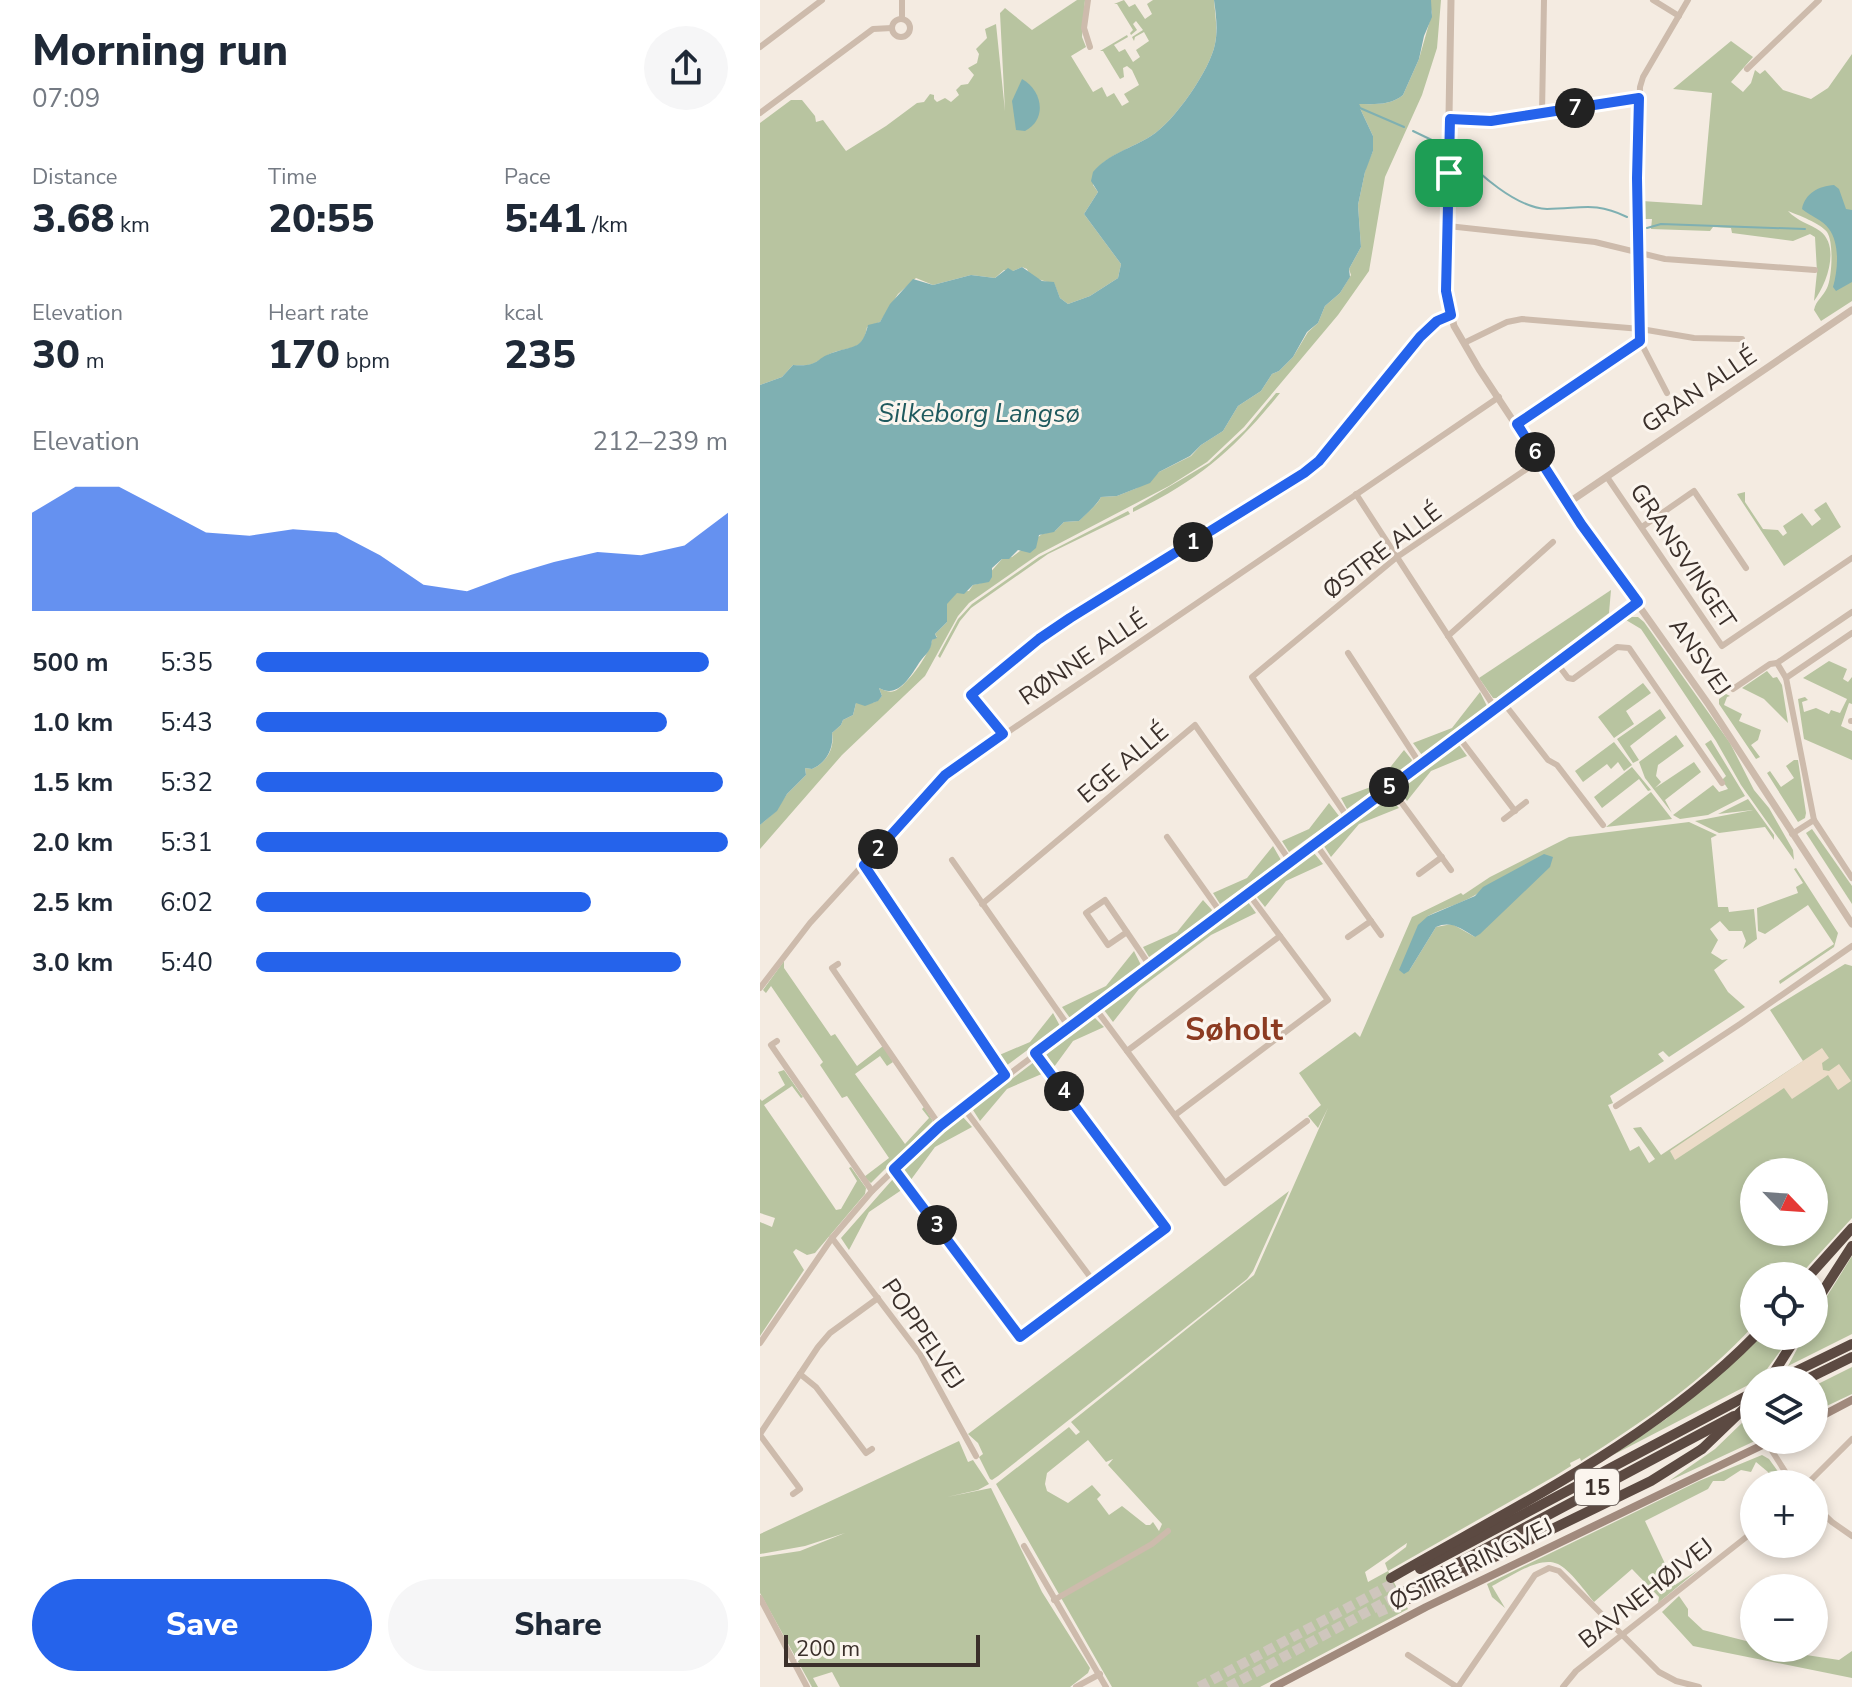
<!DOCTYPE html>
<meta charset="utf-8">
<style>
:root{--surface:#fff;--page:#f6f6f7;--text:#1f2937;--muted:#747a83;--accent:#2563eb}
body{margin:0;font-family:"Nunito Sans",sans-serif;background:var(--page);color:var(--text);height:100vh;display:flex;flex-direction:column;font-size:30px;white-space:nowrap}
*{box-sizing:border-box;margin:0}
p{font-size:26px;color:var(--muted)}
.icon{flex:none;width:44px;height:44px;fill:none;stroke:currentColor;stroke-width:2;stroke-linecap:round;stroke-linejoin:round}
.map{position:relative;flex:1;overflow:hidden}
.panel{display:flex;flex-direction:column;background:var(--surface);width:760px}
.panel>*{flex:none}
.needle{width:52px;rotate:115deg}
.tools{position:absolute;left:980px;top:1158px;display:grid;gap:16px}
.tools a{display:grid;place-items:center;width:88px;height:88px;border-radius:50%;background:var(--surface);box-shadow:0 4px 12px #0003;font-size:40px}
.scale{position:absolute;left:24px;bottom:20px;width:196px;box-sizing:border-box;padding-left:8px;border:4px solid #3b302b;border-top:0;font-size:22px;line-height:28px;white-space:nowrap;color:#3b302b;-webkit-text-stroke:6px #fbf5ee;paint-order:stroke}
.pin{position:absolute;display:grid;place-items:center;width:68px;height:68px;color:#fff;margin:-34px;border-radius:16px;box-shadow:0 4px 12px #0006}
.km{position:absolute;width:40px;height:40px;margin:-20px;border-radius:50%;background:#222;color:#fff;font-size:22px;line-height:40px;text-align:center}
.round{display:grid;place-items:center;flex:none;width:84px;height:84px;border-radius:42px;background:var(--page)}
.headline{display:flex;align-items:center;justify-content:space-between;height:136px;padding:0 32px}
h1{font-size:44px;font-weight:800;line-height:60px}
.figures{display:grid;grid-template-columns:repeat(3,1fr);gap:12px;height:136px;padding:8px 32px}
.figures div{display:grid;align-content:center}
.figures b{font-size:40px;font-weight:800}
.figures small{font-size:22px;font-weight:400}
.figures p{font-size:22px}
.chart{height:224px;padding:16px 32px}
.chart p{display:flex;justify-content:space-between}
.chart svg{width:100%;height:144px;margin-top:8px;fill:var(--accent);opacity:.7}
.button{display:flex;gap:16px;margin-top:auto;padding:16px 32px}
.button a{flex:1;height:92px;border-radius:48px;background:var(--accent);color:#fff;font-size:32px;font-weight:800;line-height:92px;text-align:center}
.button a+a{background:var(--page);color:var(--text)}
ul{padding:0 32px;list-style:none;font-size:26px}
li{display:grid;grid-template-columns:128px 96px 1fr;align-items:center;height:60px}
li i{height:20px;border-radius:10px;background:var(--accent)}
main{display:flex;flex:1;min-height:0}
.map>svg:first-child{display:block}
</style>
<main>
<section class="panel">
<div class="headline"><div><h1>Morning run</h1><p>07:09</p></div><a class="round"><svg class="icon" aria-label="share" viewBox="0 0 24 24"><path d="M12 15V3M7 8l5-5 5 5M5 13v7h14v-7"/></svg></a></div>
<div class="figures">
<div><p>Distance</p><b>3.68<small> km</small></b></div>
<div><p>Time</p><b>20:55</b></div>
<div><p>Pace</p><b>5:41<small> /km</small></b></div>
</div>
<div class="figures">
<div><p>Elevation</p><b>30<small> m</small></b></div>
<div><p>Heart rate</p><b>170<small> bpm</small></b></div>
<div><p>kcal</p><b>235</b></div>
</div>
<div class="chart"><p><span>Elevation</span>212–239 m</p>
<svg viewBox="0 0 160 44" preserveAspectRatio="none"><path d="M0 44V14L10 6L20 6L30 13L40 20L50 21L60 19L70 20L80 27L90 36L100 38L110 33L120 29L130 26L140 27L150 24L160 14V44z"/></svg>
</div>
<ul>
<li><b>500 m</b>5:35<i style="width:96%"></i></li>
<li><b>1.0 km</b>5:43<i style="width:87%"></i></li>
<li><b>1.5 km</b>5:32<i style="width:99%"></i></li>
<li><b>2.0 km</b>5:31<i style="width:100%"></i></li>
<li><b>2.5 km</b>6:02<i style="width:71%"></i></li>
<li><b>3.0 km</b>5:40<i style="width:90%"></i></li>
</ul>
<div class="button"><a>Save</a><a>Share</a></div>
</section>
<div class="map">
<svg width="1092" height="1687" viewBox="0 0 1092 1687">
<rect width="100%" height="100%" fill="#f4ebe1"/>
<g fill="#b8c4a0" fill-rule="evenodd">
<path d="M317,0H325L322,37L326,47L311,56L333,92L342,87L347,97L354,93L362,106L369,102L364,94L379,85L372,70L367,66L363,68L364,77L360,79L343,51H340L367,35L368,37L354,45L359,52L365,49L373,62L380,57L376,50L389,41L384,32L375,37L374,41L372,37L383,30L376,21L373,24L377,30L371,35L370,33L373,30L357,4H354L364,0L369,7L375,4L385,19L392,14L387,4L393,0H454C455,14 458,30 455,44C450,70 414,122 391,136C372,148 348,154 333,173V185L338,192L324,214L361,264L358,278L330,296L308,304L300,298L294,283C285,282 270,278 267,269L262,267L253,271L244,270L235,278L211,275L173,285L156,278L138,294L120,322L107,327C103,354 86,345 68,355C51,365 53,366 33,365L22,377L0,385V123L31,100H42L55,116L56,122L63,120L86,151L126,126L157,103L164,102L170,94L174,95V99L177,102L185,98L191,102L199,95L196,90L201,85L208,84L214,75L208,68L217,63L219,54L216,49L227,38L225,29L236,24L245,111L240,13L245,8L272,30Z"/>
<path d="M671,0H681L677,48L662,95L625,177L609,271L578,315L484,427L447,462L409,486L279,554L209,603L198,616L165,676L82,755L0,849V825L15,812L27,794L46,775L45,768L52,769C66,763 75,749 72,733L81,725L83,720L93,715L96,703C105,702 114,707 122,696L119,688C125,691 132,694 138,689C150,681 170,653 172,640L177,637L175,634L187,622L186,604L197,592L209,591L213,585L221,583L242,559L252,557L282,534L295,531L304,522L319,521C326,513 336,507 341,497L357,496L377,488L399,472L431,456L441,445L463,431L478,406L501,391L512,374L519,371L533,357L548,332L558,323L565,306L580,293L591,275L589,269L601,247L598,205L606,167L613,151V136L598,104C613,104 630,106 643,95L659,59L672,13L670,6Z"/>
<path d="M971,41L993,57L971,82L983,92L991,83L995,70L1000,74L1005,70L1023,90L1051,99L1068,88L1092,54V301L1061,321L1054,310C1056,300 1063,297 1067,288C1072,278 1074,242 1067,232C1060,223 1038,215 1028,211C1037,221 1050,224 1060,231C1081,247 1066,285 1054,301L1057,272L1055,237L1050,234L1033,241L972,233L971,228L953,227L950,231L891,229L892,219H883L882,201L942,205L952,93L913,89Z"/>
<path d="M516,393H520C474,450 439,480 373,512V508L449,463L485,430Z"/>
<polygon points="985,492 985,502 1003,529 1018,530 1023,536 1027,533 1023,526 1042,513 1052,526 1061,519 1054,510 1066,502 1081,527 1024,566 977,494"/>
<polygon points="368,511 370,514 288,554 211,608 200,621 180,658 178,656 198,619 212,604 279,557"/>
<polygon points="851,590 849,613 737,698 733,698 719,678"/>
<polygon points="872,617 878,617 884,622 970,743 994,790 1009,808 1033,850 1034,860 981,785 956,741 881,629 866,620"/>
<polygon points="1069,661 1087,669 1083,679 1088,682 1092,677 1092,704 1089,703 1081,726 1092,731 1092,760 1044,739 1038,699 1045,697 1048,700 1042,702 1044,712 1056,708 1069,714 1071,710 1080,713 1087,699 1043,678"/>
<polygon points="1007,671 1013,678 1017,677 1022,685 1028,723 1004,699 982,688"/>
<polygon points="883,683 891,693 866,711 874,724 854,738 838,717"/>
<polygon points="720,692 727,706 662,755 653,743 692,728"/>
<polygon points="966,694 970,696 967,697 964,705 982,714 979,721 1001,730 998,740 991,745 1000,757 996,759 959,704 959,699"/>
<polygon points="900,709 906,718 870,746 879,760 873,763 857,739"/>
<polygon points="916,735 924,746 898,765 896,776 901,782 895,788 934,762 941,772 905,800 912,813 885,778 879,762"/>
<polygon points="951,740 985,796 948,815 920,819 913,815 953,785 959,792 968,789 962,780 966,776 945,744"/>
<polygon points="854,742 872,765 864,771 858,762 851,769 847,764 823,782 815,771"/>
<polygon points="699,745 707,756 671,771 647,801 639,790 640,788"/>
<polygon points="644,750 652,760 651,763 587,809 581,798 616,785"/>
<polygon points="1034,760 1038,760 1046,813 1045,818 1038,822 1007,773 1010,771 1021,787 1034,778 1026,766"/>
<polygon points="872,767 891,790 888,791 879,779 842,808 834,797"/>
<polygon points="891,792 912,819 846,827"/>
<polygon points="629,797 639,808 599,824 571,857 564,846"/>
<polygon points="988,799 1014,835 1014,840 1005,827 959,833 935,821 993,810 958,814"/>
<polygon points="569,803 579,816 529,852 522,841 549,829"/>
<path d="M929,822L957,835L951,838L958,907H968L969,912L994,909L997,939L983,949L986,941L982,931H969L960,921L950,929L958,940L951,953L962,960L968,959L954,970L968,992L985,1007L909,1057L903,1051L898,1054L904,1061L850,1096L853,1103L848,1105L870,1151L879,1146L889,1163L895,1159L873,1128L881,1127L901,1155L1043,1061L1010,1010L1085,964L1092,966V1218L1039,1276H994V1325C944,1380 884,1421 821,1461L820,1458L810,1463L811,1466L795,1476L628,1571L625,1563L646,1547L647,1543L605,1572L608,1582L628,1571L648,1609L500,1687H352L236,1484L309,1427L316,1435L320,1432L311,1422L494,1275L568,1108L558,1128L548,1116L561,1105L539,1073L595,1032L600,1037L652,917L701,893L703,895L730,877L809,837ZM721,891L715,937L692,924L676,927L649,971L668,916C685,907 705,903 721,891ZM994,1172H1054V1232H994ZM328,1440L346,1462L353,1459L348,1465L402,1524L399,1531L393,1522L390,1525H386L362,1506L349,1515L337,1499L341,1495L332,1485L308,1503L287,1491L285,1484L287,1473Z"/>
<polygon points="1052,829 1092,886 1092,904 1046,833"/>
<polygon points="513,846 521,860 460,904 453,893 487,878"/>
<polygon points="554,853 563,864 526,881 505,907 497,897 498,894"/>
<polygon points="1036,868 1078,933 1074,947 1020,984 1019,981 1074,944 1048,905 1005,934 998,931 997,908 1038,893 1036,887 1043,883 1034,869"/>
<polygon points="443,900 452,910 451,913 389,957 383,947 417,932"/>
<polygon points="488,902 496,913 451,935 379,989 353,1022 344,1010"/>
<polygon points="374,951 381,965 310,1018 302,1007 346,986"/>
<polygon points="24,961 24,968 71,1036 75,1034 97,1066 123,1046 133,1062 127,1066 120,1056 95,1074 145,1144 169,1118 162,1109 164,1107 173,1121 111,1183 104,1177 129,1158 87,1096 82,1098 60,1065 63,1062 11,986 6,993 3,990"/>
<polygon points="293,1013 300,1026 246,1066 243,1066 237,1056 270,1042"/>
<polygon points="334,1017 344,1027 313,1041 294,1067 286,1054"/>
<polygon points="274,1062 284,1073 247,1089 220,1121 213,1110 215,1107"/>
<polygon points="24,1070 43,1097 41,1098 32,1086 4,1105 72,1204 76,1210 81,1209 97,1181 89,1168 91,1167 106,1188 105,1194 55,1253 47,1255 36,1249 33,1252 44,1270 0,1336 0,1222 12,1227 15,1218 0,1213 0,1099 2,1101 25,1085 18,1072"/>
<polygon points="202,1116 212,1127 175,1147 150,1181 143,1170"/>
<polygon points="133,1179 143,1189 109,1212 89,1250 81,1238"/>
<polygon points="529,1191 493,1271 487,1279 238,1476 232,1480 230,1479 219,1457 223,1454 218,1443 208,1434"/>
<polygon points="1092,1256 1092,1334 1028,1366 1044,1336 1054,1336 1054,1317"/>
<polygon points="998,1336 1031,1336 999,1380 994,1380 994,1382 853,1455 906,1419"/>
<polygon points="1092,1367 1092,1394 1054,1412 1054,1386"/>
<polygon points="994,1416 994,1440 997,1440 909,1481 955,1449 984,1421"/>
<polygon points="199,1441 208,1462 213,1460 229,1484 218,1490 187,1497 231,1488 282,1592 330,1668 328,1673 310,1687 80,1687 72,1672 53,1678 58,1687 52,1687 0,1593 0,1557 40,1551 85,1533 45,1546 0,1554 0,1534"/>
<path d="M1002,1455L1009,1459L1027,1484H1013L1008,1472L996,1462L991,1472L981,1470L964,1481H953L948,1489L885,1521L915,1585L938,1570L898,1603L899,1597L872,1569L834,1602C826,1592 809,1569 798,1564C779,1555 749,1578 732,1586L745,1608L732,1597L727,1584L939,1481Z"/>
<polygon points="919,1596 928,1609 928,1616 943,1630 994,1643 994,1648 1020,1648 1020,1651 1079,1660 1092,1651 1092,1678 933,1646 902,1612"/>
</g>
<polygon fill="#ecdcc8" points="1062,1048 1069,1058 1062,1063 1063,1070 1069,1071 1079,1064 1091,1081 1078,1090 1068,1075 1032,1099 1024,1088 915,1160 910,1151"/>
<g fill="#7fb0b2">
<path d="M454,0H671L672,17L664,36L659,59L643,95C630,106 613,104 598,104L613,136V151L605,172L598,205L601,247L589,269L590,277L580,293L565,306L558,323L547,332L533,357L519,371L512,374L501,391L478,406L463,431L441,445L430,456L399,472L390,483L357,496L341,497C336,506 326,514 319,521L304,522L294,532L279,535L276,548L270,553L258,550L249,559H242L232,568V577L229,582L213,585L204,594L197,593L187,604V622L175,634L177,638L172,640C171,652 165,654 159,663C150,677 138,699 119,688L122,696L118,701L105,706L96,703L93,715L83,720L81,725L72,733C74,749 66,763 52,769L45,768L46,775L27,794L17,811L0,825V385L22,377L33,365C61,367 54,358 75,352C96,345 102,349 108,325L120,322L130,304L153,279L173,285L211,275L235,278L248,268L253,271L262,267L282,281L294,282L300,298L308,304L330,296L358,278L361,264L324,214L338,192L331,181L333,172C348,154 372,148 391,136C414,122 450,70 455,44C458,30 456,14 454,0Z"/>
<path d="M262,79C282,90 288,119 265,131L256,130L252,101Z"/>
<path d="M1074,185L1079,189L1086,209L1092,210V282L1076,291L1073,287C1078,270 1080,244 1069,229C1063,220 1050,216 1042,209C1045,193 1059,186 1074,185Z"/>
<path d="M784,854L793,857L790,867L720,934L715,937C702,929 691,920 676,927L649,971L644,974L639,970L658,925L668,916L715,896L723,887Z"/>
</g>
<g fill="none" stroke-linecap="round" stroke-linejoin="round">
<g stroke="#7fb0b2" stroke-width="2">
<polyline points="598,104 600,108 644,127"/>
<polyline points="653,131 678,143"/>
<path d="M698,152C718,173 756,208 787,209C821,209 834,201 867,217"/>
<polyline points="887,228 901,224 1045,229"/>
</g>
<g stroke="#cfc6bd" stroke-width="10" stroke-dasharray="10 5" stroke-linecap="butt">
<polyline points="617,1613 644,1601"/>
<polyline points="439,1687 634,1583"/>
<polyline points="468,1687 640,1594"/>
</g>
<g stroke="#cdbbac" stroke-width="6">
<polyline points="142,0 142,19"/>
<polyline points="328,0 324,28 330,47"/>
<polyline points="893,0 919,16"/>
<circle cx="141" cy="28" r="9"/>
<polyline points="0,47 62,0"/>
<polyline points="987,69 1059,0"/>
<polyline points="0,113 113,29 132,28"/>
<polyline points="782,113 784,0"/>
<polyline points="690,119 731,121 879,98"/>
<polyline points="688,226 835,242 905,259 1055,270"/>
<polyline points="880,341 877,178 880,87 883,77 928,0"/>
<polyline points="704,343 747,322 762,319 881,329 934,338 982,339"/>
<polyline points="757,424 880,341 907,393"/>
<polyline points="847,477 962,646 1092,558"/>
<polyline points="596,494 735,708"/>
<polyline points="882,527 934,491 986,568"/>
<polyline points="688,636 793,542"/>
<polyline points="588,653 660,764"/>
<polyline points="796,662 808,678 813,679 857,647 869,648 962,783"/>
<polyline points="1026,678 1092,633"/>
<polyline points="973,689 1010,664 1017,663"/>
<polyline points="743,702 788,760 797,765 843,825"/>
<polyline points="1091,721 1092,721"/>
<polyline points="243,734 211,695 279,639 310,618 544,473 559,461 660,337 677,321 691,315"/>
<polyline points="698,736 755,811"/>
<polyline points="630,787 691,870"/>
<polyline points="588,818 492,677 637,557 780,460"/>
<polyline points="744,819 766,802"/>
<polyline points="1054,820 1092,878"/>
<polyline points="1032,834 1054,820 1026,678 1017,663 1092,612"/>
<polyline points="407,837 461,913"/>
<polyline points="555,843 621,935"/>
<polyline points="192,860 309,1027"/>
<polyline points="104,865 245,1075"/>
<polyline points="659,874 682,857"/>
<polyline points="222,904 435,725 530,861"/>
<polyline points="367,932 348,945 326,913 345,900 390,966"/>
<polyline points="588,937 611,921"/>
<polyline points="78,964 72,968 180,1126"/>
<polyline points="0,988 50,923 185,775 739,397"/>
<polyline points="335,1008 465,1183 547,1121"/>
<polyline points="17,1041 11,1045 112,1191"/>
<polyline points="367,1051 520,936"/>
<polyline points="856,1106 980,1024 1092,946"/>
<polyline points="203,1107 334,1282"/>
<polyline points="415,1115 568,1000 488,893"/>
<polyline points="134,1169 260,1337 406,1228 275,1053"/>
<polyline points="72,1238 160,1354 216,1456"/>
<polyline points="0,1343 72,1238 112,1191 180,1126 878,602"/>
<polyline points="40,1374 56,1387 106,1453 112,1449"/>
<polyline points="0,1434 58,1347 70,1333 118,1298"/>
<polyline points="0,1435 40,1489 33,1494"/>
<polyline points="1007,1443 1033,1484"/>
<polyline points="1047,1484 1092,1439"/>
<polyline points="1054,1505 1072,1522 1092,1536"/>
<polyline points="264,1546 346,1687"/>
<polyline points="0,1598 47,1687"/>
<polyline points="294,1600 392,1544 408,1531"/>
<polyline points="648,1655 697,1687"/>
<polyline points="316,1687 340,1674"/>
<polyline points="698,1687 775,1575 789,1568 799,1571 899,1672 916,1681 939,1687"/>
<polyline points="803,1687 816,1671 994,1531"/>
</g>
<g stroke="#cdbbac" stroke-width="7">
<polyline points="691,0 686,291 694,326 719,369 821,524 949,705 1092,924"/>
<polyline points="808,503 1092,310"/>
</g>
<g stroke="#a18a7d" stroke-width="8">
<polyline points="1054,1420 1092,1400"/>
<polyline points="514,1687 666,1607 1013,1440"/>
</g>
<g stroke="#5c4a42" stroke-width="10">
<polyline points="1049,1276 1092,1228"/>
<polyline points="1054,1305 1092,1246"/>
<polyline points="1009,1380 1037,1336"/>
<polyline points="1018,1380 1092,1344"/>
<polyline points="1045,1380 1092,1357"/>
<polyline points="660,1569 994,1392"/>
<path d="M631,1578C757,1505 892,1441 995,1336"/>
<polyline points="640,1594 974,1416"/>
<polyline points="644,1601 891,1481 942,1449"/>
</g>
<polyline stroke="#5c4a42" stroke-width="10" points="942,1449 994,1399"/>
</g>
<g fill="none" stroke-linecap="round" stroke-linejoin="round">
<defs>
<polygon id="route" points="879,98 877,178 880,341 757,424 821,524 878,602 275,1053 406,1228 260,1337 134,1169 180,1126 245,1075 104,865 185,775 243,734 211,695 279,639 310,618 544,473 559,461 660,337 677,321 691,315 686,291 690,119 731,121"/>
</defs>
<use href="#route" stroke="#fff" stroke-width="16"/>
<use href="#route" stroke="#2563eb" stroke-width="10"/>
</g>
<g text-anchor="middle" stroke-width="6" stroke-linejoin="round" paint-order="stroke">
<rect fill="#fbf5ee" stroke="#756b66" stroke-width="2" x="815" y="1469" width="44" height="36" rx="6"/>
<g font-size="22" font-weight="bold" fill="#3b302b">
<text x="837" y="1495">15</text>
</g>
<g font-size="24" fill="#3b302b" stroke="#fbf5ee">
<text transform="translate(939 390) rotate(-34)" y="8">GRAN ALLÉ</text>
<text transform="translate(622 551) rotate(-37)" y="8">ØSTRE ALLÉ</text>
<text transform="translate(923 556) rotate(56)" y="8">GRANSVINGET</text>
<text transform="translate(940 657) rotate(55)" y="8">ANSVEJ</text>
<text transform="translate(323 658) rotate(-34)" y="8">RØNNE ALLÉ</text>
<text transform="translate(363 763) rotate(-40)" y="8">EGE ALLÉ</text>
<text transform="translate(163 1334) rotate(56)" y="8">POPPELVEJ</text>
<text transform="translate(711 1564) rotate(-26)" y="8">ØSTRE RINGVEJ</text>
<text transform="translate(886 1593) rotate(-38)" y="8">BAVNEHØJVEJ</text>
</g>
<g font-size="26" font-style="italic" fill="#1f5a5e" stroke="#fbf5ee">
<text x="219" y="422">Silkeborg Langsø</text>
</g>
<g font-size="32" font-weight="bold" fill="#8c3b22" stroke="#fbf5ee">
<text x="474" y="1040">Søholt</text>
</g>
</g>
</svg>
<div class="tools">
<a><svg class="needle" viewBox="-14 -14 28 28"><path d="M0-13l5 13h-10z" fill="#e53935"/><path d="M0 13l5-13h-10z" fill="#747a83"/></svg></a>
<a><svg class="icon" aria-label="locate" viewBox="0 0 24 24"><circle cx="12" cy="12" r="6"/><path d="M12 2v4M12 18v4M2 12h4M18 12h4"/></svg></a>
<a><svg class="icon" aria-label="layers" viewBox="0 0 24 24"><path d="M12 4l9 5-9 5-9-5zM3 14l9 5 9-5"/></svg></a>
<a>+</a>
<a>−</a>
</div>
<div class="scale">200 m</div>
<div class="pin" style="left:689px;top:173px;background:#1e9e55"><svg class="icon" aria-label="arrive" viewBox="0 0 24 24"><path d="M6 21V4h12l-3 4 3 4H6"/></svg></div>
<b class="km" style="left:433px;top:542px">1</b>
<b class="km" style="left:118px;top:849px">2</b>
<b class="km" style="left:177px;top:1225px">3</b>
<b class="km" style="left:304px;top:1091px">4</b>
<b class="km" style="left:629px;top:787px">5</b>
<b class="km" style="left:775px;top:452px">6</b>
<b class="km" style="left:815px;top:108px">7</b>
</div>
</main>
